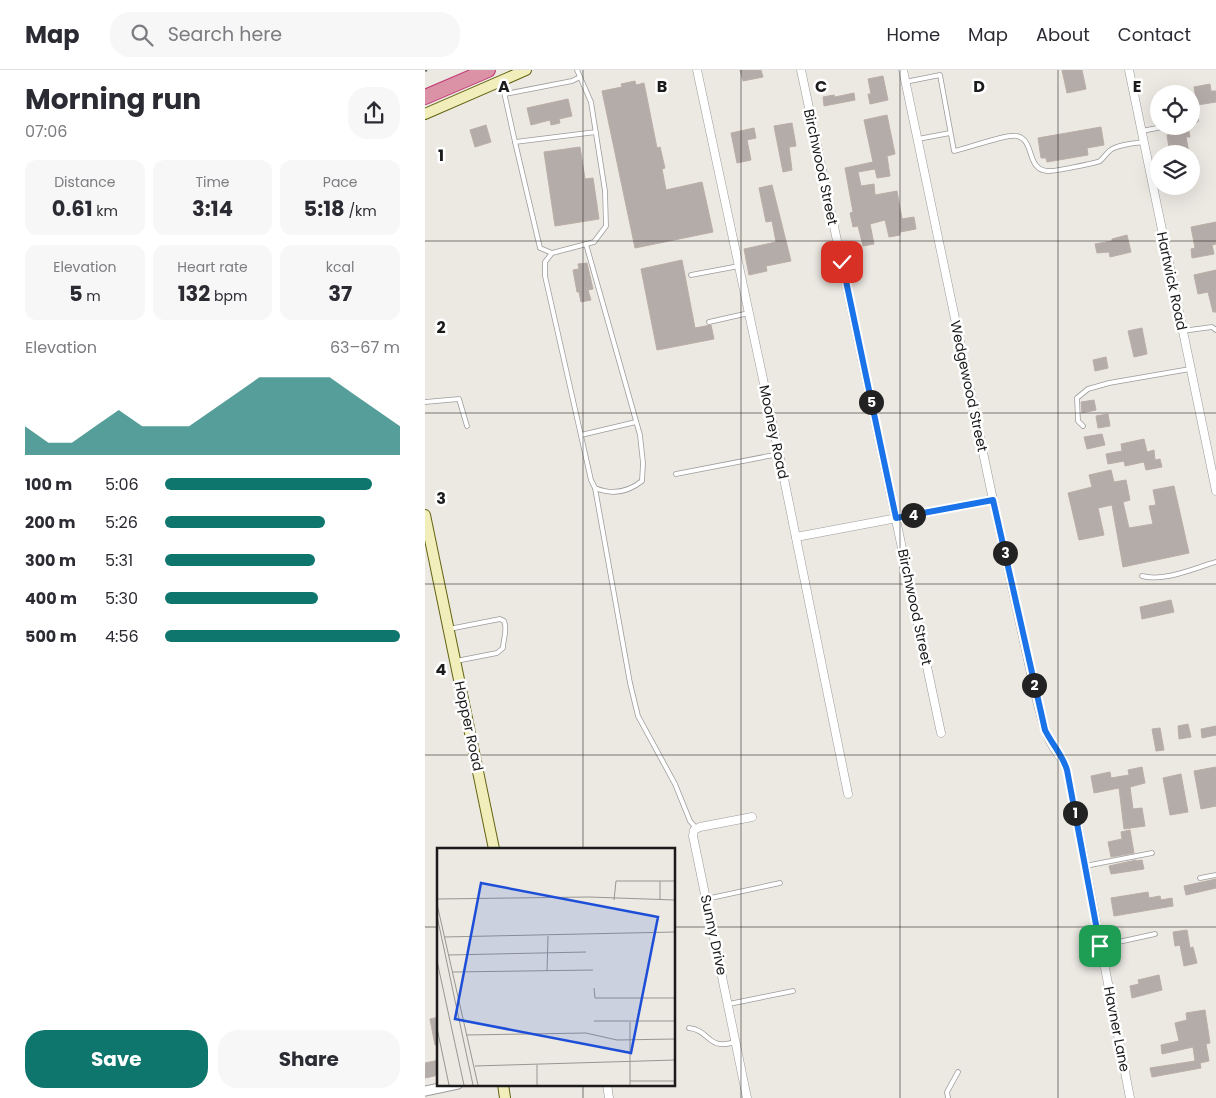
<!DOCTYPE html>
<meta charset="utf-8">
<style>
:root{--surface:#fff;--page:#f7f7f7;--text:#2b2b33;--muted:#7c7c81;--line:#e1e1e2;--accent:#0f766e}
body{margin:0;font-family:Poppins,sans-serif;background:var(--page);color:var(--text);height:100vh;display:flex;flex-direction:column;font-size:19px;white-space:nowrap}
*{box-sizing:border-box;margin:0}
p{font-size:16px;color:var(--muted)}
.icon{flex:none;width:28px;height:28px;fill:none;stroke:currentColor;stroke-width:2;stroke-linecap:round;stroke-linejoin:round}
.map{position:relative;flex:1;overflow:hidden}
.drawer{display:flex;flex-direction:column;background:var(--surface);width:425px}
.drawer>*{flex:none}
.tools{position:absolute;left:725px;top:15px;display:grid;gap:10px}
.tools a{display:grid;place-items:center;width:50px;height:50px;border-radius:50%;background:var(--surface);box-shadow:0 5px 20px #0002;font-size:25px}
.pin{position:absolute;display:grid;place-items:center;width:42px;height:42px;color:#fff;margin:-21px;border-radius:10px;box-shadow:0 2px 8px #0006}
.km{position:absolute;width:25px;height:25px;margin:-12px;border-radius:50%;background:#222;color:#fff;font-size:14px;line-height:25px;text-align:center}
.round{display:grid;place-items:center;flex:none;width:52px;height:52px;border-radius:20px;background:var(--page)}
.summary{display:flex;align-items:center;justify-content:space-between;height:85px;padding:0 25px}
h1{font-size:28px;font-weight:700;line-height:38px}
.metrics{display:grid;grid-template-columns:repeat(3,1fr);gap:8px;height:85px;padding:5px 25px}
.metrics div{display:grid;align-content:center;border-radius:12px;background:var(--page);text-align:center}
.metrics b{font-size:21px;font-weight:700}
.metrics small{font-size:14px;font-weight:400}
.metrics p{font-size:14px}
.chart{height:140px;padding:10px 25px}
.chart p{display:flex;justify-content:space-between}
.chart svg{width:100%;height:90px;margin-top:5px;fill:var(--accent);opacity:.7}
.button{display:flex;gap:10px;margin-top:auto;padding:10px 25px}
.button a{flex:1;height:58px;border-radius:20px;background:var(--accent);color:#fff;font-size:20px;font-weight:700;line-height:58px;text-align:center}
.button a+a{background:var(--page);color:var(--text)}
ul{padding:0 25px;list-style:none;font-size:16px}
li{display:grid;grid-template-columns:80px 60px 1fr;align-items:center;height:38px}
li i{height:12px;border-radius:6px;background:var(--accent)}
header{display:flex;align-items:center;gap:30px;box-sizing:border-box;height:70px;padding:0 25px;background:var(--surface);border-bottom:1px solid var(--line)}
header strong{font-size:24px}
nav{display:flex;gap:28px;margin-inline-start:auto;font-size:18px}
.search{width:350px;height:45px;background:var(--page);display:flex;align-items:center;gap:12px;box-sizing:border-box;padding:0 18px;border-radius:20px;color:var(--muted);font-size:19px}
main{display:flex;flex:1;min-height:0}
.map>svg:first-child{display:block}
</style>
<header>
<strong>Map</strong>
<div class="search"><svg class="icon" aria-label="search" viewBox="0 0 24 24"><circle cx="10" cy="10" r="6"/><path d="M15 15l6 6"/></svg>Search here</div>
<nav><a>Home</a><a>Map</a><a>About</a><a>Contact</a></nav>
</header>
<main>
<section class="drawer">
<div class="summary"><div><h1>Morning run</h1><p>07:06</p></div><a class="round"><svg class="icon" aria-label="share" viewBox="0 0 24 24"><path d="M12 15V3M7 8l5-5 5 5M5 13v7h14v-7"/></svg></a></div>
<div class="metrics">
<div><p>Distance</p><b>0.61<small> km</small></b></div>
<div><p>Time</p><b>3:14</b></div>
<div><p>Pace</p><b>5:18<small> /km</small></b></div>
</div>
<div class="metrics">
<div><p>Elevation</p><b>5<small> m</small></b></div>
<div><p>Heart rate</p><b>132<small> bpm</small></b></div>
<div><p>kcal</p><b>37</b></div>
</div>
<div class="chart"><p><span>Elevation</span>63–67 m</p>
<svg viewBox="0 0 160 44" preserveAspectRatio="none"><path d="M0 44V30L10 38L20 38L30 30L40 22L50 30L60 30L70 30L80 22L90 14L100 6L110 6L120 6L130 6L140 14L150 22L160 30V44z"/></svg>
</div>
<ul>
<li><b>100 m</b>5:06<i style="width:88%"></i></li>
<li><b>200 m</b>5:26<i style="width:68%"></i></li>
<li><b>300 m</b>5:31<i style="width:64%"></i></li>
<li><b>400 m</b>5:30<i style="width:65%"></i></li>
<li><b>500 m</b>4:56<i style="width:100%"></i></li>
</ul>
<div class="button"><a>Save</a><a>Share</a></div>
</section>
<div class="map">
<svg width="791" height="1028" viewBox="0 0 791 1028">
<rect width="100%" height="100%" fill="#ece8e2"/>
<g fill="#b4aca8" stroke="#bbaea6">
<polygon points="315,0 336,0 338,7 318,11"/>
<polygon points="637,0 657,0 661,19 642,23"/>
<polygon points="458,6 463,30 445,34 443,24 446,24 443,9"/>
<polygon points="210,11 211,15 219,13 232,78 235,77 240,98 237,99 241,120 277,112 288,162 210,178 177,21 197,17 196,14"/>
<polygon points="785,14 786,21 791,21 791,32 772,35 769,17"/>
<polygon points="429,23 430,30 399,36 398,27 409,25 410,27"/>
<polygon points="143,29 147,46 134,49 135,53 126,55 125,50 106,55 102,38"/>
<polygon points="462,45 470,84 462,86 465,106 452,108 450,99 433,102 436,116 449,114 450,125 472,121 477,149 489,147 491,159 475,162 475,165 464,167 460,150 445,154 449,174 438,176 433,156 428,157 425,143 428,142 420,98 448,92 439,50"/>
<polygon points="367,53 371,76 364,77 367,100 358,102 349,56"/>
<polygon points="61,55 66,72 50,77 45,60"/>
<polygon points="763,56 765,67 761,67 764,83 745,84 742,65 752,63 751,58"/>
<polygon points="676,57 679,75 662,78 663,85 622,92 621,88 616,88 613,68"/>
<polygon points="329,58 331,68 322,70 326,90 312,93 306,63"/>
<polygon points="155,77 160,109 168,108 174,149 130,156 119,82"/>
<polygon points="347,115 366,191 341,196 342,201 324,205 319,179 351,172 347,151 341,152 334,118"/>
<polygon points="791,152 791,174 787,175 789,184 767,188 766,179 770,178 766,157"/>
<polygon points="702,165 706,182 685,187 684,182 672,183 670,174 687,171 687,169"/>
<polygon points="257,190 270,258 286,255 289,269 232,280 216,199"/>
<polygon points="162,193 168,219 163,220 166,230 156,232 154,222 152,222 148,200 154,199 153,194"/>
<polygon points="791,200 791,242 788,242 783,222 773,224 769,205"/>
<polygon points="717,258 722,284 709,287 703,261"/>
<polygon points="681,287 683,298 670,301 668,290"/>
<polygon points="669,330 671,340 657,343 656,332"/>
<polygon points="683,344 685,356 673,358 671,346"/>
<polygon points="677,364 680,375 662,379 659,367"/>
<polygon points="719,369 722,382 729,380 730,390 735,389 737,397 721,400 719,392 700,396 699,391 683,394 681,384 697,381 696,374"/>
<polygon points="686,400 689,412 701,410 705,430 698,432 704,458 728,454 724,436 731,435 728,420 749,416 764,483 698,497 687,435 673,438 679,465 654,470 643,423 667,417 664,405"/>
<polygon points="746,530 749,542 717,549 715,537"/>
<polygon points="763,654 766,667 754,669 753,656"/>
<polygon points="791,656 791,665 777,668 776,659"/>
<polygon points="735,658 739,680 731,681 727,659"/>
<polygon points="717,697 720,713 705,717 708,739 717,738 720,756 699,759 694,718 669,723 666,706 685,702 686,708 704,705 703,700"/>
<polygon points="791,697 791,736 776,739 769,701"/>
<polygon points="756,704 763,742 745,745 738,708"/>
<polygon points="705,760 709,783 686,787 683,772 697,769 696,762"/>
<polygon points="711,790 711,791 717,790 719,799 686,804 684,796"/>
<polygon points="791,809 791,818 761,825 759,816"/>
<polygon points="723,822 724,828 735,826 736,830 747,828 748,836 689,846 686,828"/>
<polygon points="762,860 765,878 768,877 772,893 759,896 755,875 750,876 748,862"/>
<polygon points="734,905 737,920 707,928 705,916 714,914 713,910"/>
<polygon points="780,940 785,973 781,974 784,991 775,993 776,998 727,1007 725,998 770,991 768,977 737,984 736,975 754,971 750,953 762,950 761,943"/>
<polygon points="14,947 14,975 10,975 5,949"/>
<polygon points="14,990 14,1005 0,1008 0,993"/>
</g>
<g fill="none" stroke-linecap="round" stroke-linejoin="round">
<defs>
<g id="service">
<polyline points="152,0 166,32 180,121 181,156 169,172 127,183 115,178 90,72 171,62"/>
<path d="M480,12L515,5L529,81C541,79 583,63 592,66C610,70 601,99 622,101C627,102 671,93 675,91C680,87 682,81 689,78C697,74 709,73 719,72"/>
<polyline points="77,13 90,72"/>
<polyline points="80,24 147,11 155,7"/>
<polyline points="766,51 771,50"/>
<polyline points="717,61 742,56"/>
<polyline points="493,69 525,63"/>
<path d="M127,183L120,192V206L166,410L170,418C187,425 202,423 217,411L218,393L215,365L161,174"/>
<polyline points="266,205 314,196"/>
<polyline points="284,252 324,243"/>
<polyline points="757,261 787,257 791,260"/>
<polyline points="0,332 34,329 42,356"/>
<polyline points="658,356 653,351 652,328 663,319 684,313 765,299"/>
<polyline points="156,365 211,352"/>
<polyline points="251,404 354,384"/>
<polyline points="170,418 205,613 213,646 250,714 265,751 271,758"/>
<path d="M717,506C740,512 769,498 791,492"/>
<path d="M24,559L75,549L79,551C83,560 78,569 78,578L72,583L31,591"/>
<polyline points="660,796 727,783"/>
<polyline points="775,808 791,805"/>
<polyline points="281,829 355,813"/>
<polyline points="675,876 730,864"/>
<polyline points="304,934 368,921"/>
<path d="M264,958C281,960 283,973 295,974C300,975 306,973 311,972"/>
<polyline points="523,1028 522,1022 533,1002"/>
</g>
<g id="minor">
<polyline points="272,0 354,384 423,724"/>
<polyline points="376,0 516,663"/>
<path d="M478,0L568,430L612,631C616,646 619,660 626,673C631,683 639,690 642,700L705,1028"/>
<polyline points="704,0 791,421"/>
<polyline points="371,467 568,430"/>
<polyline points="182,1014 184,1028"/>
<polyline points="322,1028 268,766 269,760 275,757 327,747"/>
</g>
<polyline id="tertiary" points="0,1021 33,1014"/>
<g id="secondary">
<polyline points="0,44 101,0"/>
<polyline points="0,445 69,779"/>
<polyline points="78,1014 80,1028"/>
</g>
<polyline id="motorway" points="0,27 63,0"/>
</defs>
<use href="#service" stroke="#9c9c9c" stroke-width="5.5"/>
<use href="#minor" stroke="#9c9c9c" stroke-width="9"/>
<use href="#tertiary" stroke="#9c9c9c" stroke-width="11"/>
<use href="#secondary" stroke="#626411" stroke-width="12"/>
<use href="#motorway" stroke="#c13874" stroke-width="16"/>
<use href="#service" stroke="#fff" stroke-width="4"/>
<use href="#minor" stroke="#fff" stroke-width="8"/>
<use href="#tertiary" stroke="#fff" stroke-width="9"/>
<use href="#secondary" stroke="#f1eebb" stroke-width="10"/>
<use href="#motorway" stroke="#db92a6" stroke-width="14"/>
<polyline stroke="#696969" stroke-width="2.5" stroke-dasharray="10 10" stroke-linecap="butt" points="0,1 2,0"/>
</g>
<g fill="none" stroke-linecap="round" stroke-linejoin="round">
<defs>
<path id="route" d="M417,192L471,448L568,430L620,660C627,674 638,686 642,700L675,876"/>
</defs>
<use href="#route" stroke="#fff" stroke-width="10"/>
<use href="#route" stroke="#1a73e8" stroke-width="6"/>
</g>
<path fill="none" stroke="#1b1b1b" stroke-width="1" stroke-opacity="0.55" d="M158,0V779M316,0V1028M475,0V1028M633,0V1028M0,171H791M0,343H791M0,514H791M0,685H791M0,857H14M249,857H791M158,1014V1028"/>
<g text-anchor="middle" stroke-width="5" stroke-linejoin="round" paint-order="stroke">
<g font-size="14" fill="#1b1b1b" stroke="#fff">
<text transform="translate(396 97) rotate(78)" y="5">Birchwood Street</text>
<text transform="translate(747 211) rotate(78)" y="5">Hartwick Road</text>
<text transform="translate(544 316) rotate(78)" y="5">Wedgewood Street</text>
<text transform="translate(349 362) rotate(78)" y="5">Mooney Road</text>
<text transform="translate(490 537) rotate(78)" y="5">Birchwood Street</text>
<text transform="translate(44 656) rotate(78)" y="5">Hopper Road</text>
<text transform="translate(289 865) rotate(78)" y="5">Sunny Drive</text>
<text transform="translate(692 959) rotate(79)" y="5">Havner Lane</text>
</g>
</g>
<g transform="translate(12 778)">
<rect width="238" height="238" fill="#ece8e2"/>
<path fill="none" stroke="#989692" stroke-width="1" d="M223,33V51M0,51L152,49L238,52M177,52L179,33H238M0,56L41,237M0,68L36,237M7,89L238,84M11,107L149,104M0,113L27,237M110,123L111,88M16,124L156,122M157,140L158,150H238M157,173H238M193,174V237M0,180L12,237M29,187L149,185L180,192L238,191M100,217V237M38,218L238,212M193,233H238"/>
<path fill="#1d4ed8" fill-opacity="0.15" stroke="#1d4ed8" stroke-width="2.5" d="M44,35L221,69L194,205L18,171Z"/>
<rect width="238" height="238" fill="none" stroke="#1b1b1b" stroke-width="2.5"/>
</g>
<g font-size="16" text-anchor="middle" font-weight="bold" fill="#1b1b1b" stroke="#fff" stroke-width="5" stroke-linejoin="round" paint-order="stroke">
<text x="79" y="22">A</text>
<text x="237" y="22">B</text>
<text x="396" y="22">C</text>
<text x="554" y="22">D</text>
<text x="712" y="22">E</text>
<text x="16" y="91">1</text>
<text x="16" y="263">2</text>
<text x="16" y="434">3</text>
<text x="16" y="605">4</text>
</g>
</svg>
<div class="tools">
<a><svg class="icon" aria-label="locate" viewBox="0 0 24 24"><circle cx="12" cy="12" r="6"/><path d="M12 2v4M12 18v4M2 12h4M18 12h4"/></svg></a>
<a><svg class="icon" aria-label="layers" viewBox="0 0 24 24"><path d="M12 4l9 5-9 5-9-5zM3 14l9 5 9-5"/></svg></a>
</div>
<div class="pin" style="left:675px;top:876px;background:#1e9e55"><svg class="icon" aria-label="arrive" viewBox="0 0 24 24"><path d="M6 21V4h12l-3 4 3 4H6"/></svg></div>
<div class="pin" style="left:417px;top:192px;background:#d93025"><svg class="icon" aria-label="check" viewBox="0 0 24 24"><path d="M5 12l5 5 9-10"/></svg></div>
<b class="km" style="left:650px;top:743px">1</b>
<b class="km" style="left:609px;top:615px">2</b>
<b class="km" style="left:580px;top:483px">3</b>
<b class="km" style="left:488px;top:445px">4</b>
<b class="km" style="left:446px;top:332px">5</b>
</div>
</main>
